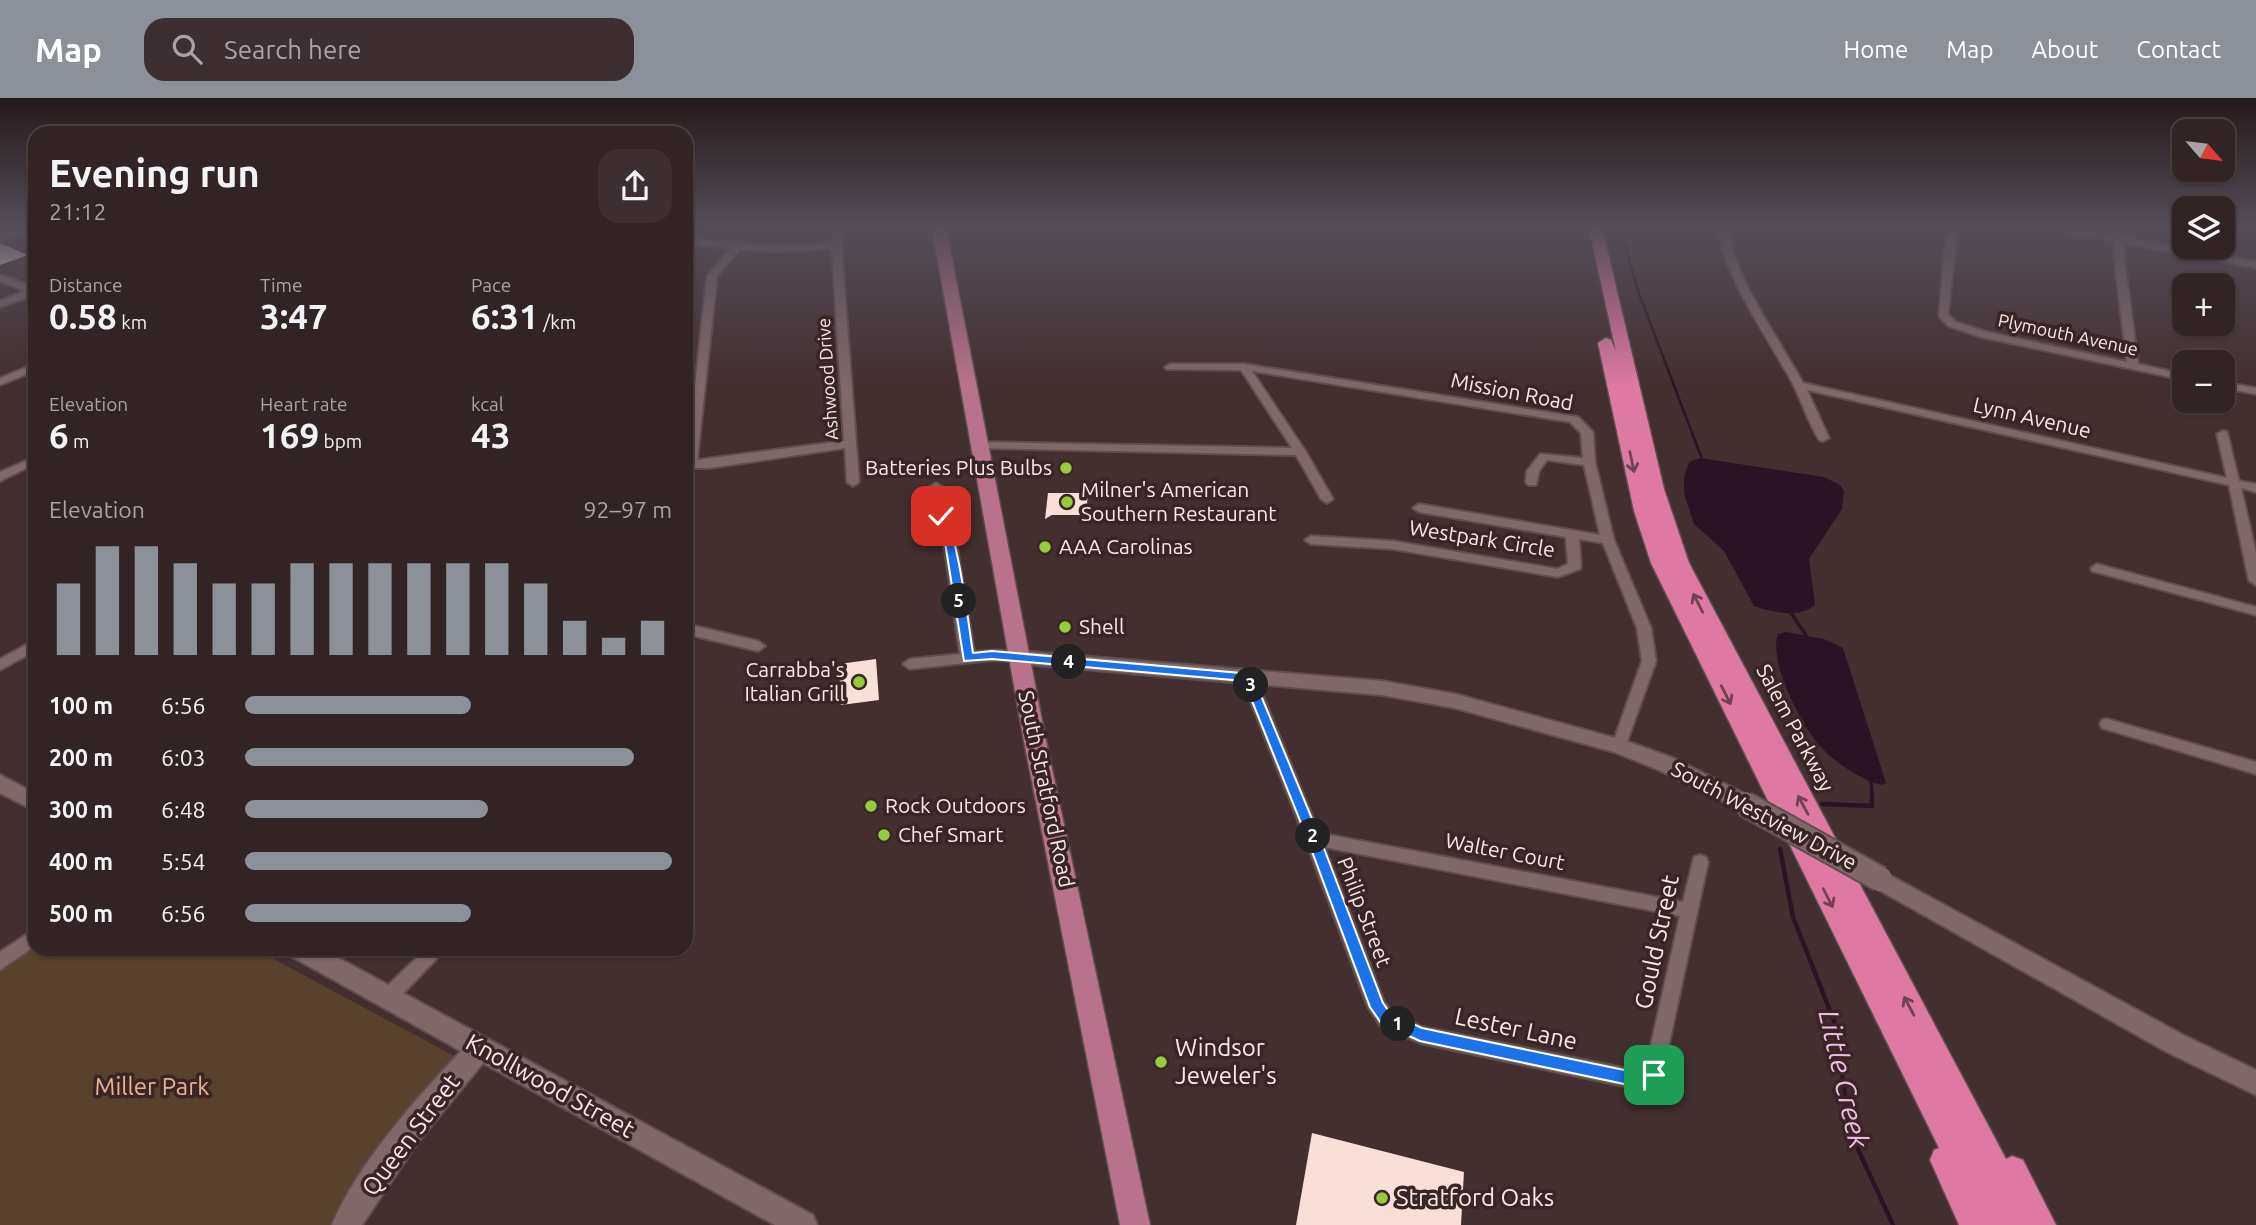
<!DOCTYPE html>
<meta charset="utf-8">
<style>
:root{--surface:#322324;--page:#3d2f31;--text:#f1f3f6;--muted:#a8a4a6;--line:#4d4041;--accent:#8c9099}
body{margin:0;font-family:Ubuntu,sans-serif;background:var(--page);color:var(--text);height:100vh;display:flex;flex-direction:column;font-size:26px;white-space:nowrap}
*{box-sizing:border-box;margin:0}
p{font-size:23px;color:var(--muted)}
.icon{flex:none;width:38px;height:38px;fill:none;stroke:currentColor;stroke-width:2;stroke-linecap:round;stroke-linejoin:round}
.map{position:relative;flex:1;overflow:hidden}
.drawer{position:absolute;left:28px;top:28px;width:665px;height:830px;display:flex;flex-direction:column;background:var(--surface);border-radius:21px;box-shadow:0 2px 5px #0004,0 0 0 2px var(--line)}
.drawer>*{flex:none}
.needle{width:46px;rotate:118deg}
.fabs{position:absolute;left:2172px;top:21px;display:grid;gap:14px}
.fabs a{display:grid;place-items:center;width:63px;height:63px;border-radius:14px;background:var(--surface);box-shadow:0 2px 5px #0004,0 0 0 2px var(--line);font-size:35px}
.pin{position:absolute;display:grid;place-items:center;width:60px;height:60px;color:#fff;margin:-30px;border-radius:14px;box-shadow:0 4px 10px #0006}
.km{position:absolute;width:35px;height:35px;margin:-18px;border-radius:50%;background:#222;color:#fff;font-size:19px;line-height:35px;text-align:center}
.round{display:grid;place-items:center;flex:none;width:74px;height:74px;border-radius:21px;background:var(--page)}
.headline{display:flex;align-items:center;justify-content:space-between;height:119px;padding:0 21px}
h1{font-size:38px;font-weight:700;line-height:52px}
.metrics{display:grid;grid-template-columns:repeat(3,1fr);gap:10px;height:119px;padding:7px 21px}
.metrics div{display:grid;align-content:center}
.metrics b{font-size:35px;font-weight:700}
.metrics small{font-size:19px;font-weight:400}
.metrics p{font-size:19px}
.chart{height:196px;padding:14px 21px}
.chart p{display:flex;justify-content:space-between}
.chart svg{width:100%;height:126px;margin-top:7px;stroke:var(--accent);stroke-width:6}
ul{padding:0 21px;list-style:none;font-size:23px}
li{display:grid;grid-template-columns:112px 84px 1fr;align-items:center;height:52px}
li i{height:18px;border-radius:9px;background:var(--accent)}
header{display:flex;align-items:center;gap:42px;box-sizing:border-box;height:98px;padding:0 35px;background:var(--accent);color:#fff}
header strong{font-size:33px}
nav{display:flex;gap:38px;margin-inline-start:auto;font-size:24px}
.search{width:490px;height:63px;background:var(--page);display:flex;align-items:center;gap:18px;box-sizing:border-box;padding:0 24px;border-radius:21px;color:var(--muted);font-size:26px}
.map>svg:first-child{display:block}
</style>
<header>
<strong>Map</strong>
<div class="search"><svg class="icon" aria-label="search" viewBox="0 0 24 24"><circle cx="10" cy="10" r="6"/><path d="M15 15l6 6"/></svg>Search here</div>
<nav><a>Home</a><a>Map</a><a>About</a><a>Contact</a></nav>
</header>
<div class="map">
<svg width="2256" height="1127" viewBox="0 0 2256 1127">
<rect width="100%" height="100%" fill="#432f30"/>
<polygon fill="#58412d" points="35,847 35,850 255,851 456,959 334,1127 0,1127 0,873"/>
<g fill="#291426">
<path d="M1700,360L1824,379L1840,387L1844,393L1842,411L1809,461L1815,507C1799,521 1771,514 1754,508L1724,453L1694,426L1684,395V379L1689,364Z"/>
<path d="M1786,534L1824,541L1843,550L1886,685L1881,687C1859,681 1833,663 1818,646C1800,625 1768,563 1778,536Z"/>
</g>
<g fill="none" stroke-linecap="round" stroke-linejoin="round">
<polyline stroke="#291426" stroke-width="2.5" points="1620,130 1638,193 1702,361"/>
<g stroke="#291426" stroke-width="3.5">
<polyline points="1789,512 1806,537"/>
<polyline points="1871,682 1872,699"/>
</g>
<g stroke="#291426" stroke-width="4.5">
<polyline points="1822,706 1872,708 1872,697"/>
<polyline points="1780,751 1793,819 1834,923 1851,1036 1893,1127"/>
</g>
</g>
<g fill="#f8dfd7">
<polygon points="0,146 2,146 28,157 0,167"/>
<polygon points="1048,395 1088,395 1086,417 1052,417 1045,421"/>
<polygon points="876,561 879,602 841,607 839,566"/>
<polygon points="1312,1035 1464,1074 1461,1127 1296,1127"/>
</g>
<g fill="none" stroke-linecap="round" stroke-linejoin="round">
<defs>
<g id="street">
<path d="M1718,130H1726C1738,185 1776,236 1803,285L2227,380L2217,336L2223,333L2227,334L2239,383L2256,386V394L2241,390L2256,455V487L2249,483L2229,387L1807,292L1829,340L1823,343L1819,342C1808,324 1802,303 1792,284C1768,240 1724,178 1718,130Z"/>
<polygon points="2056,130 2072,130 2115,138 2116,130 2124,130 2124,139 2256,164 2256,170 2124,145 2124,159 2138,266 2184,276 2184,282 1981,239 1948,228 1939,218 1946,140 1951,137 1956,140 1948,216 1956,224 1987,234 2127,264 2114,159 2115,143 2060,133"/>
<path d="M837,131L841,134V147L859,384L853,388L847,384L845,350L709,370H686L707,178L731,150L686,146V140L775,148L832,145L833,134ZM832,150L844,343L697,362L717,178L740,151L775,154Z"/>
<polygon points="0,177 35,189 35,197 0,209 0,203 24,193 0,183"/>
<polygon points="35,266 35,273 0,287 0,280"/>
<polygon points="1170,266 1244,266 1578,319 1593,334 1595,364 1614,442 1651,530 1656,563 1624,652 1614,652 1612,648 1642,563 1637,530 1603,445 1579,441 1581,468 1580,471 1558,479 1393,451 1311,446 1305,442 1311,438 1393,443 1557,471 1568,466 1566,439 1419,414 1413,410 1419,406 1600,437 1584,367 1547,362 1539,373 1536,387 1528,387 1526,384 1527,373 1540,356 1583,360 1581,335 1570,324 1252,273 1306,354 1333,401 1327,405 1321,401 1296,357 980,350 974,347 980,344 1292,350 1241,272 1166,271 1165,269"/>
<polygon points="2222,284 2256,290 2256,296 2222,290"/>
<polygon points="35,359 35,366 0,383 0,374"/>
<path d="M936,385L942,389L947,418L955,438L974,554C989,553 1015,549 1026,560L1024,563L992,562L910,571L903,566L910,561L960,556L943,438L935,418L930,389Z"/>
<polygon points="2097,466 2256,509 2256,517 2092,473 2091,470"/>
<polygon points="686,526 758,543 765,548 758,553 686,536"/>
<polygon points="35,542 35,553 0,572 0,561"/>
<path d="M1248,574L1255,579L1319,735L1683,804L1694,759L1700,757L1706,759L1708,764L1661,983L1629,989L1420,945L1380,927L1368,909L1305,740L1241,579ZM1324,749L1680,818L1646,969L1629,971L1422,929L1392,915L1384,904Z"/>
<polygon points="2107,621 2256,664 2256,676 2102,630 2100,626 2102,622"/>
<polygon points="35,831 35,848 0,872 0,854"/>
<polygon points="427,850 447,850 392,907 386,909 380,907 377,901 380,895"/>
</g>
<g id="secondary">
<polygon points="17,130 34,130 0,144 0,136"/>
<polygon points="1019,553 1382,583 1455,596 1626,643 1673,660 1753,700 1756,706 1753,712 1745,714 1659,672 1614,654 1455,610 1382,597 1012,565 1009,560 1012,555"/>
<polygon points="0,677 35,695 35,713 0,695"/>
<polygon points="1880,772 2185,938 2256,972 2256,997 2167,954 1872,788 1869,781 1872,774"/>
<path d="M285,850H320L813,1117L817,1127H775L483,965L418,1044L362,1127H332C356,1068 417,999 461,953L289,857Z"/>
</g>
<polygon id="primary" points="932,130 946,130 1046,643 1150,1127 1120,1127 1024,643"/>
<polygon id="highway" points="1589,130 1602,130 1664,391 1689,465 2006,1061 2012,1058 2023,1062 2056,1127 1959,1127 1930,1062 1934,1052 1939,1050 1651,465 1634,413 1598,245 1606,240 1611,242 1616,253"/>
</defs>
<use href="#street" stroke="#5f4e4e" stroke-width="4"/>
<use href="#secondary" stroke="#5f4e4e" stroke-width="4"/>
<use href="#primary" stroke="#5f4e4e" stroke-width="3"/>
<use href="#highway" stroke="#5f4e4e" stroke-width="3"/>
<use href="#street" fill="#806869" fill-rule="evenodd"/>
<use href="#secondary" fill="#806869" fill-rule="evenodd"/>
<use href="#primary" fill="#b8728b" fill-rule="evenodd"/>
<use href="#highway" fill="#dd79a2" fill-rule="evenodd"/>
<defs>
<polyline id="secondary-bridge" points="1745,706 1880,781"/>
</defs>
<use href="#secondary-bridge" stroke="#5f4e4e" stroke-width="28" stroke-linecap="butt"/>
<use href="#secondary-bridge" stroke="#806869" stroke-width="24"/>
</g>
<defs><path id="oneway-shaft" d="M-6 0H5M1.5-3L5.5 0L1.5 3" fill="none" stroke-width="1.6" stroke-linecap="round" stroke-linejoin="round" transform="scale(1.75)"/></defs>
<g stroke="#724251">
<use href="#oneway-shaft" transform="translate(1632 364) rotate(78)"/>
<use href="#oneway-shaft" transform="translate(1698 505) rotate(-117)"/>
<use href="#oneway-shaft" transform="translate(1726 597) rotate(63)"/>
<use href="#oneway-shaft" transform="translate(1803 707) rotate(-118)"/>
<use href="#oneway-shaft" transform="translate(1828 800) rotate(63)"/>
<use href="#oneway-shaft" transform="translate(1909 908) rotate(-118)"/>
</g>
<linearGradient id="sky" x2="0" y2="1"><stop stop-color="#251a1a"/><stop offset="0.45" stop-color="#554d59"/><stop offset="1" stop-color="#554d59" stop-opacity="0"/></linearGradient>
<rect width="2256" height="287" fill="url(#sky)"/>
<path fill="#1a73e8" stroke="#fff" stroke-width="2" d="M941,415C957,423 969,532 973,555L992,553L1252,576L1320,740L1383,905L1391,916L1422,930L1629,973L1654,969L1659,972L1662,977L1659,982L1629,987L1420,943L1381,925L1370,909L1307,740L1244,583L992,561L964,563L944,438L936,418Z"/>
<g fill="#96cc39" stroke="#392526" stroke-width="2.5">
<circle cx="1066" cy="370" r="7"/>
<circle cx="1067" cy="404" r="7"/>
<circle cx="1045" cy="449" r="7"/>
<circle cx="1065" cy="529" r="7"/>
<circle cx="859" cy="584" r="7"/>
<circle cx="871" cy="708" r="7"/>
<circle cx="884" cy="737" r="7"/>
<circle cx="1161" cy="964" r="7"/>
<circle cx="1382" cy="1100" r="7"/>
</g>
<g text-anchor="middle" stroke-width="7" stroke-linejoin="round" paint-order="stroke">
<g font-size="18" fill="#f7e9e9" stroke="#392526">
<text transform="translate(2068 237) rotate(12)" y="6">Plymouth Avenue</text>
<text transform="translate(828 281) rotate(-94)" y="6">Ashwood Drive</text>
</g>
<g font-size="21" fill="#f7e9e9" stroke="#392526">
<text transform="translate(1512 294) rotate(11)" y="7">Mission Road</text>
<text transform="translate(2032 320) rotate(13)" y="7">Lynn Avenue</text>
<text transform="translate(1482 441) rotate(9)" y="7">Westpark Circle</text>
<text transform="translate(1795 630) rotate(62)" y="7">Salem Parkway</text>
<text transform="translate(1046 691) rotate(78)" y="7">South Stratford Road</text>
<text transform="translate(1764 718) rotate(28)" y="7">South Westview Drive</text>
<text transform="translate(1505 754) rotate(11)" y="7">Walter Court</text>
<text transform="translate(1364 814) rotate(69)" y="7">Philip Street</text>
</g>
<g font-size="21" fill="#f7e9e9" stroke="#392526" text-anchor="start">
<text x="1052" y="377" text-anchor="end">Batteries Plus Bulbs</text>
<text x="1081" y="399">Milner's American<tspan x="1081" dy="24">Southern Restaurant</tspan></text>
<text x="1059" y="456">AAA Carolinas</text>
<text x="1079" y="536">Shell</text>
<text x="845" y="579" text-anchor="end">Carrabba's<tspan x="845" dy="24">Italian Grill</tspan></text>
<text x="885" y="715">Rock Outdoors</text>
<text x="898" y="744">Chef Smart</text>
</g>
<g font-size="24" fill="#f7e9e9" stroke="#392526">
<text transform="translate(1657 844) rotate(-78)" y="8">Gould Street</text>
<text transform="translate(1516 931) rotate(12)" y="8">Lester Lane</text>
<text transform="translate(550 988) rotate(29)" y="8">Knollwood Street</text>
<text transform="translate(411 1037) rotate(-53)" y="8">Queen Street</text>
</g>
<g font-size="24" fill="#f7e9e9" stroke="#392526" text-anchor="start">
<text x="1175" y="958">Windsor<tspan x="1175" dy="28">Jeweler's</tspan></text>
<text x="1396" y="1108">Stratford Oaks</text>
</g>
<g font-size="24" fill="#e5b58e" stroke="#392526">
<text x="152" y="997">Miller Park</text>
</g>
<g font-size="28" font-style="italic" fill="#edbce4" stroke="#392526">
<text transform="translate(1844 981) rotate(77)" y="10">Little Creek</text>
</g>
</g>
</svg>
<div class="fabs">
<a><svg class="needle" viewBox="-14 -14 28 28"><path d="M0-13l5 13h-10z" fill="#e53935"/><path d="M0 13l5-13h-10z" fill="#a8a4a6"/></svg></a>
<a><svg class="icon" aria-label="layers" viewBox="0 0 24 24"><path d="M12 4l9 5-9 5-9-5zM3 14l9 5 9-5"/></svg></a>
<a>+</a>
<a>−</a>
</div>
<div class="pin" style="left:1654px;top:977px;background:#1e9e55"><svg class="icon" aria-label="arrive" viewBox="0 0 24 24"><path d="M6 21V4h12l-3 4 3 4H6"/></svg></div>
<div class="pin" style="left:941px;top:418px;background:#d93025"><svg class="icon" aria-label="check" viewBox="0 0 24 24"><path d="M5 12l5 5 9-10"/></svg></div>
<b class="km" style="left:1398px;top:926px">1</b>
<b class="km" style="left:1313px;top:738px">2</b>
<b class="km" style="left:1251px;top:587px">3</b>
<b class="km" style="left:1069px;top:564px">4</b>
<b class="km" style="left:959px;top:503px">5</b>
<section class="drawer">
<div class="headline"><div><h1>Evening run</h1><p>21:12</p></div><a class="round"><svg class="icon" aria-label="share" viewBox="0 0 24 24"><path d="M12 15V3M7 8l5-5 5 5M5 13v7h14v-7"/></svg></a></div>
<div class="metrics">
<div><p>Distance</p><b>0.58<small> km</small></b></div>
<div><p>Time</p><b>3:47</b></div>
<div><p>Pace</p><b>6:31<small> /km</small></b></div>
</div>
<div class="metrics">
<div><p>Elevation</p><b>6<small> m</small></b></div>
<div><p>Heart rate</p><b>169<small> bpm</small></b></div>
<div><p>kcal</p><b>43</b></div>
</div>
<div class="chart"><p><span>Elevation</span>92–97 m</p>
<svg viewBox="0 0 160 44" preserveAspectRatio="none"><path d="M5 44V19M15 44V6M25 44V6M35 44V12M45 44V19M55 44V19M65 44V12M75 44V12M85 44V12M95 44V12M105 44V12M115 44V12M125 44V19M135 44V32M145 44V38M155 44V32"/></svg>
</div>
<ul>
<li><b>100 m</b>6:56<i style="width:53%"></i></li>
<li><b>200 m</b>6:03<i style="width:91%"></i></li>
<li><b>300 m</b>6:48<i style="width:57%"></i></li>
<li><b>400 m</b>5:54<i style="width:100%"></i></li>
<li><b>500 m</b>6:56<i style="width:53%"></i></li>
</ul>
</section>
</div>
